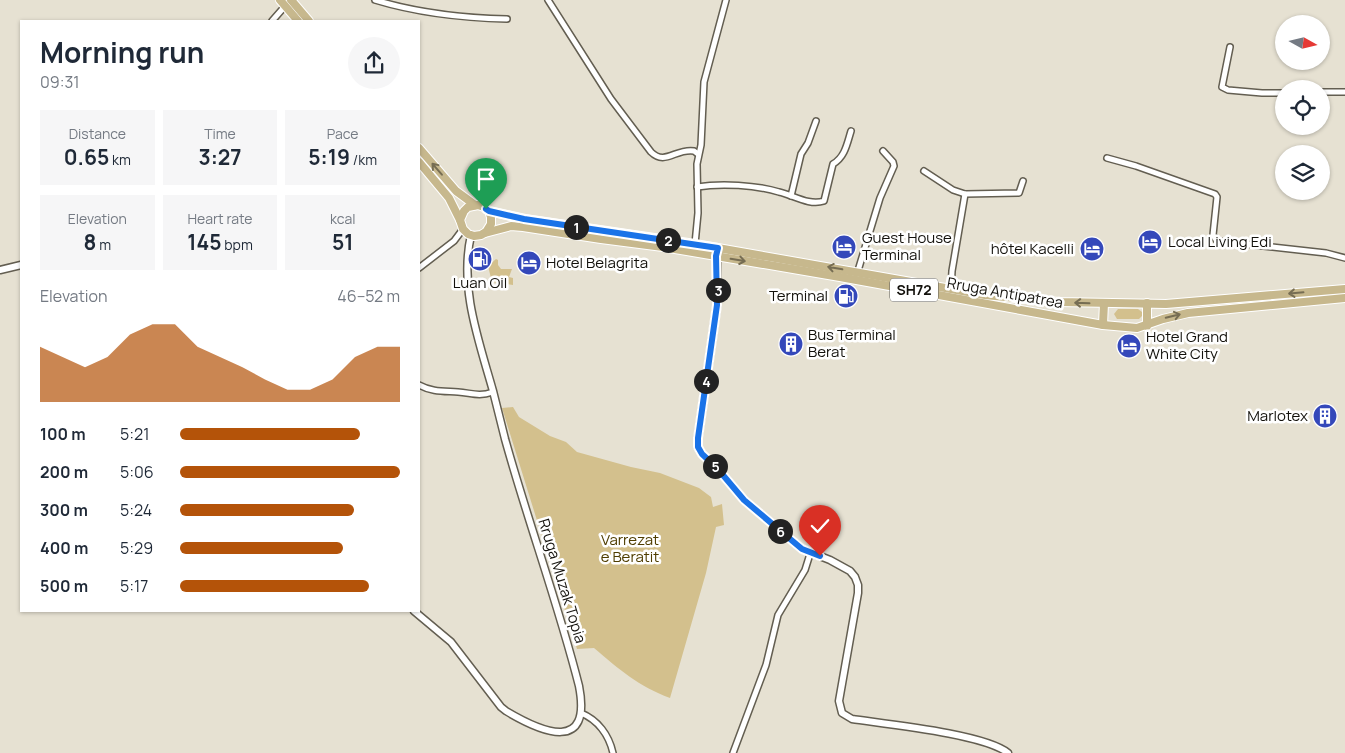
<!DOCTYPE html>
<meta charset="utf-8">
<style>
:root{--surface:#fff;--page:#f6f6f7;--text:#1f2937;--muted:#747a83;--accent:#b45309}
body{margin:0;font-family:Manrope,sans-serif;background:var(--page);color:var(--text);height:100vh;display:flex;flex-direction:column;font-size:19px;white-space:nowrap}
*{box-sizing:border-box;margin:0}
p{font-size:16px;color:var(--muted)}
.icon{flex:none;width:28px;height:28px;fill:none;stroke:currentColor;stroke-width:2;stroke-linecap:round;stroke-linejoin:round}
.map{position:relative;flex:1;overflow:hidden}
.details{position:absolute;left:20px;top:20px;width:400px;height:592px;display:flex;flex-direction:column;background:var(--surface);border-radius:0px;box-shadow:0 1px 4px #0004}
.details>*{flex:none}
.needle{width:32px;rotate:98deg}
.fabs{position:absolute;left:1275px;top:15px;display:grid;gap:10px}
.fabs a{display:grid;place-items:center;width:55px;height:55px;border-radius:50%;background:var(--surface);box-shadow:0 1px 4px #0004;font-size:25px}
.pin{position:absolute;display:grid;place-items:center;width:42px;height:42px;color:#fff;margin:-51px -21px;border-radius:50% 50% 50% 0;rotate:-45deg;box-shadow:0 0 5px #0007}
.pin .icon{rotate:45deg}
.km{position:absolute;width:25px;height:25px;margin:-12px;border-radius:50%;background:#222;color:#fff;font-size:14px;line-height:25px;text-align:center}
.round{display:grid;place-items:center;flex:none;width:52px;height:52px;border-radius:26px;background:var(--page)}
.summary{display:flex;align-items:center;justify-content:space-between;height:85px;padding:0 20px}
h1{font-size:28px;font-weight:700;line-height:38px}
.metrics{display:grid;grid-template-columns:repeat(3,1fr);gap:8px;height:85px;padding:5px 20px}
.metrics div{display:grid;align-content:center;border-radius:0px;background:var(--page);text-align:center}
.metrics b{font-size:21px;font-weight:700}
.metrics small{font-size:14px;font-weight:400}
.metrics p{font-size:14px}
.chart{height:140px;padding:10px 20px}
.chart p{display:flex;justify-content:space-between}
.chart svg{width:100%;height:90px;margin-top:5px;fill:var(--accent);opacity:.7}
ul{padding:0 20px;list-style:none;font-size:16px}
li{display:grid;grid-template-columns:80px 60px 1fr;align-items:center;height:38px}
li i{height:12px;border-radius:6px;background:var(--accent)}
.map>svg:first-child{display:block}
</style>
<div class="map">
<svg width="1345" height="753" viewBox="0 0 1345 753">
<rect width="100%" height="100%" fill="#e6e1d2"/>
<g fill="#d3c08d">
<polygon points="496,259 498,260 498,265 501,269 512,269 509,277 513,278 513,285 492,282 488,266"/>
<polygon points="1118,309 1138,309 1142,312 1142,316 1139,319 1117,319 1114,314"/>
<path d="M513,407L519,417L550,436L566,442L577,452L631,467L660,473L699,488L711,497L713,507L722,504L724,525L716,527L706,573L670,698C638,686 620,670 594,648L577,649L502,408Z"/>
</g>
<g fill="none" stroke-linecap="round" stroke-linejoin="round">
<defs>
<g id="minor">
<path d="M375,0C418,13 463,18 507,19"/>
<path d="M548,0L611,99L651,152C665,166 676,148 694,151L698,154"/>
<polyline points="272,21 286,5"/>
<polyline points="1230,47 1222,87 1228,90 1262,93 1284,93"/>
<polyline points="1321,92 1345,92"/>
<polyline points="1107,158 1136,166 1215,194 1217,197 1213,235 1217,241 1326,253 1345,258"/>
<polyline points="924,171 953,190 965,194 1019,193 1023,181"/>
<path d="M697,187C721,183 756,185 779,192C793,195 809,206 824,201L833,164C845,157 847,144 851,131"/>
<polyline points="791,196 801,154 808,143 816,121"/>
<polyline points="695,244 698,213 697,164 701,145 704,82 726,0"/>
<polyline points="419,268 454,241 463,229"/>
<polyline points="857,274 880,198 894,166 893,162 883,151"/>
<polyline points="951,289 952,271 965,194"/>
<path d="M419,385C432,392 443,391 458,392C472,393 478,397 493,392"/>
<path d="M581,713C598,720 609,735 613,753"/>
<polyline points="733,753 766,665 778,615 805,570 810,554"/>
</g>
<g id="tertiary">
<path d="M717,251V305L698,438V447L702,454L717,468L744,500L802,549L830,560L850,571L855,577L858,585V593L839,701L842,713L852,719C886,724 985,734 1008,753"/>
<polyline points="0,270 21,265"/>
<path d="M414,611L451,642L501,707L506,711C543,733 592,753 579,686C558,603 528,522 505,439C501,423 497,407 493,391C479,341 459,288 471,235"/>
</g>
<g id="primary">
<polyline points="280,0 298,21"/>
<polyline points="291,0 309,21"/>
<polyline points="419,148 456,191 475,205"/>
<polyline points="419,162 449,198 460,220"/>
<polyline points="489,211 491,217 491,224 486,232 481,235 474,236 468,234 463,229 460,220 464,211 468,207 478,205 484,207 489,211 525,219 695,244 985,295 1059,302 1166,304 1345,289"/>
<polyline points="485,233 511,226 523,227 601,239 663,247 840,277 1103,325 1137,328 1163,319 1188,313 1345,298"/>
<polyline points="1103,325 1104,303"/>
<polyline points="1147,326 1147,303"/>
</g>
</defs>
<use href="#minor" stroke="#635e51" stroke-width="8"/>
<use href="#tertiary" stroke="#635e51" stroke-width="9"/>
<use href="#primary" stroke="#fff" stroke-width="10"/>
<use href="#minor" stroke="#fff" stroke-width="5"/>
<use href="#tertiary" stroke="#fff" stroke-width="6"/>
<use href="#primary" stroke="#c7b88d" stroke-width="8"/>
</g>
<defs><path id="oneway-shaft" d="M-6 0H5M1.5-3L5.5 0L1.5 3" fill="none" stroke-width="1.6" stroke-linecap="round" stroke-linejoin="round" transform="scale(1.25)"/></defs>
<g stroke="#766d53">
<use href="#oneway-shaft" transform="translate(437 169) rotate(-131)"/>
<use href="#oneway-shaft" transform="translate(738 260) rotate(9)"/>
<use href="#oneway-shaft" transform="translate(835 268) rotate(-170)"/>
<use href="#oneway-shaft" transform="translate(1296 293) rotate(175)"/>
<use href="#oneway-shaft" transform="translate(1082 303) rotate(-178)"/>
<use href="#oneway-shaft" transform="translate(1173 316) rotate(-14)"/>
</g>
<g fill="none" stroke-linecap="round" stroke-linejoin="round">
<defs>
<polyline id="route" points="486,209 489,211 524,219 718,248 716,256 717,305 698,438 698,447 702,454 717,468 744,500 802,549 820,556"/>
</defs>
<use href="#route" stroke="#fff" stroke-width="10"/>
<use href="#route" stroke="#1a73e8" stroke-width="6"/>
</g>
<defs>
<symbol id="hotel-disc" viewBox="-11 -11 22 22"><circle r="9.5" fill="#3448ba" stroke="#fff"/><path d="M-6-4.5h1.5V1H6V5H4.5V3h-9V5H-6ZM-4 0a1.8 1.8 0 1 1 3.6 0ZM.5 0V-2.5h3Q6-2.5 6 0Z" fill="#fff"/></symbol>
<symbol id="fuel-disc" viewBox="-11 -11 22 22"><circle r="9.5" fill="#3448ba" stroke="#fff"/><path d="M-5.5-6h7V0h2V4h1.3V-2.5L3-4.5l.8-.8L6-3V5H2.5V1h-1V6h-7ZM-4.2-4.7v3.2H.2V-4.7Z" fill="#fff"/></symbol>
<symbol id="building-disc" viewBox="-11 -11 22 22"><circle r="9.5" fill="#3448ba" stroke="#fff"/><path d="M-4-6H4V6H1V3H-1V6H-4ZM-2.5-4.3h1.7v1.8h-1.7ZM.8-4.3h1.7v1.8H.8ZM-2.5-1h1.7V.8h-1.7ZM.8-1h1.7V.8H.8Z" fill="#fff"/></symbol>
</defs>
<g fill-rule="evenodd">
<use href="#hotel-disc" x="1136" y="228" width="28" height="28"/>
<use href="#hotel-disc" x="830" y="233" width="28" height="28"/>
<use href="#hotel-disc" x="1078" y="235" width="28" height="28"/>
<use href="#fuel-disc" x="466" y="245" width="28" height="28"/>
<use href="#hotel-disc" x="515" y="249" width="28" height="28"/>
<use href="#fuel-disc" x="832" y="282" width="28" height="28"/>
<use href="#building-disc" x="777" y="330" width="28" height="28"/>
<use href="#hotel-disc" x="1115" y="332" width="28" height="28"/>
<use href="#building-disc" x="1311" y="402" width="28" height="28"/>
</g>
<g text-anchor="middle" stroke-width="5" stroke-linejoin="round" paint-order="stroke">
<rect fill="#fff" stroke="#5a5855" stroke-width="1" x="890" y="278.5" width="48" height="23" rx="4"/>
<g font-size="14" font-weight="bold" fill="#13110c">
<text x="914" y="295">SH72</text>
</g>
<g font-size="15" fill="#13110c" stroke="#fff" text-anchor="start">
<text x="862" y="243">Guest House<tspan x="862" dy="17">Terminal</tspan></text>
<text x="1168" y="247">Local Living Edi</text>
<text x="1074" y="254" text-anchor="end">hôtel Kacelli</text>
<text x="546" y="268">Hotel Belagrita</text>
<text x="480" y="288" text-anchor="middle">Luan Oil</text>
<text x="828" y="301" text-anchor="end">Terminal</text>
<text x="808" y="340">Bus Terminal<tspan x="808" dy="17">Berat</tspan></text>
<text x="1146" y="342">Hotel Grand<tspan x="1146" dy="17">White City</tspan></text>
<text x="1308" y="421" text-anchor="end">Marlotex</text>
</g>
<g font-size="15" fill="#13110c" stroke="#fff">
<text transform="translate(1005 293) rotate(10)" y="5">Rruga Antipatrea</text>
<text transform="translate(562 581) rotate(73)" y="5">Rruga Muzak Topia</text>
</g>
<g font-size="15" fill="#4f3d00" stroke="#fff">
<text x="630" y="545">Varrezat<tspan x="630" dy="17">e Beratit</tspan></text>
</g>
</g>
</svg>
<div class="fabs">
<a><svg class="needle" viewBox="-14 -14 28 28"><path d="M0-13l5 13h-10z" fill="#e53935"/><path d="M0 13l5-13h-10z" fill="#747a83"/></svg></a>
<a><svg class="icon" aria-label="locate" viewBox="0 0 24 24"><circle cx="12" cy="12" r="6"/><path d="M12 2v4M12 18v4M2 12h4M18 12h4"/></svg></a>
<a><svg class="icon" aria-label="layers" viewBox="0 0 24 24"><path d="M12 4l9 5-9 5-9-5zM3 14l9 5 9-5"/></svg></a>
</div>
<div class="pin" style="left:486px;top:209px;background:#1e9e55"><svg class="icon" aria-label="arrive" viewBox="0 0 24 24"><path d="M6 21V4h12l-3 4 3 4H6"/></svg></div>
<div class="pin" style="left:820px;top:556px;background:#d93025"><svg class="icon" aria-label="check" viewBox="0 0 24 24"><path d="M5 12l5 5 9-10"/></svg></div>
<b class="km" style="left:576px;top:227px">1</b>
<b class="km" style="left:668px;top:240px">2</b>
<b class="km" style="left:718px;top:290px">3</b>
<b class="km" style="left:706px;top:381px">4</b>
<b class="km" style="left:715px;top:466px">5</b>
<b class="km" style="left:780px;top:531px">6</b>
<section class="details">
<div class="summary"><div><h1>Morning run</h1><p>09:31</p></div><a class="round"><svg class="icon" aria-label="share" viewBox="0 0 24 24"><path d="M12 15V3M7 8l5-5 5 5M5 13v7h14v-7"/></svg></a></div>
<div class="metrics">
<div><p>Distance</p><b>0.65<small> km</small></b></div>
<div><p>Time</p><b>3:27</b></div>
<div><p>Pace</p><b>5:19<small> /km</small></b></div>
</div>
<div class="metrics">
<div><p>Elevation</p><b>8<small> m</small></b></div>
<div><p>Heart rate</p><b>145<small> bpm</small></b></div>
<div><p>kcal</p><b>51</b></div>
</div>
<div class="chart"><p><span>Elevation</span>46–52 m</p>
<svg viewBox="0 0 160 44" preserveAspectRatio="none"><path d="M0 44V17L10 22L20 27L30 22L40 11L50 6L60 6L70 17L80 22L90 27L100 33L110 38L120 38L130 33L140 22L150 17L160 17V44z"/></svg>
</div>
<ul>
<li><b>100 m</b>5:21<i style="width:82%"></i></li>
<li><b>200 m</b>5:06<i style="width:100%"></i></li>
<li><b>300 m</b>5:24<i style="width:79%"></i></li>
<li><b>400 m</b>5:29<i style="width:74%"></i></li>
<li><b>500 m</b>5:17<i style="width:86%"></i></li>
</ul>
</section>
</div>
